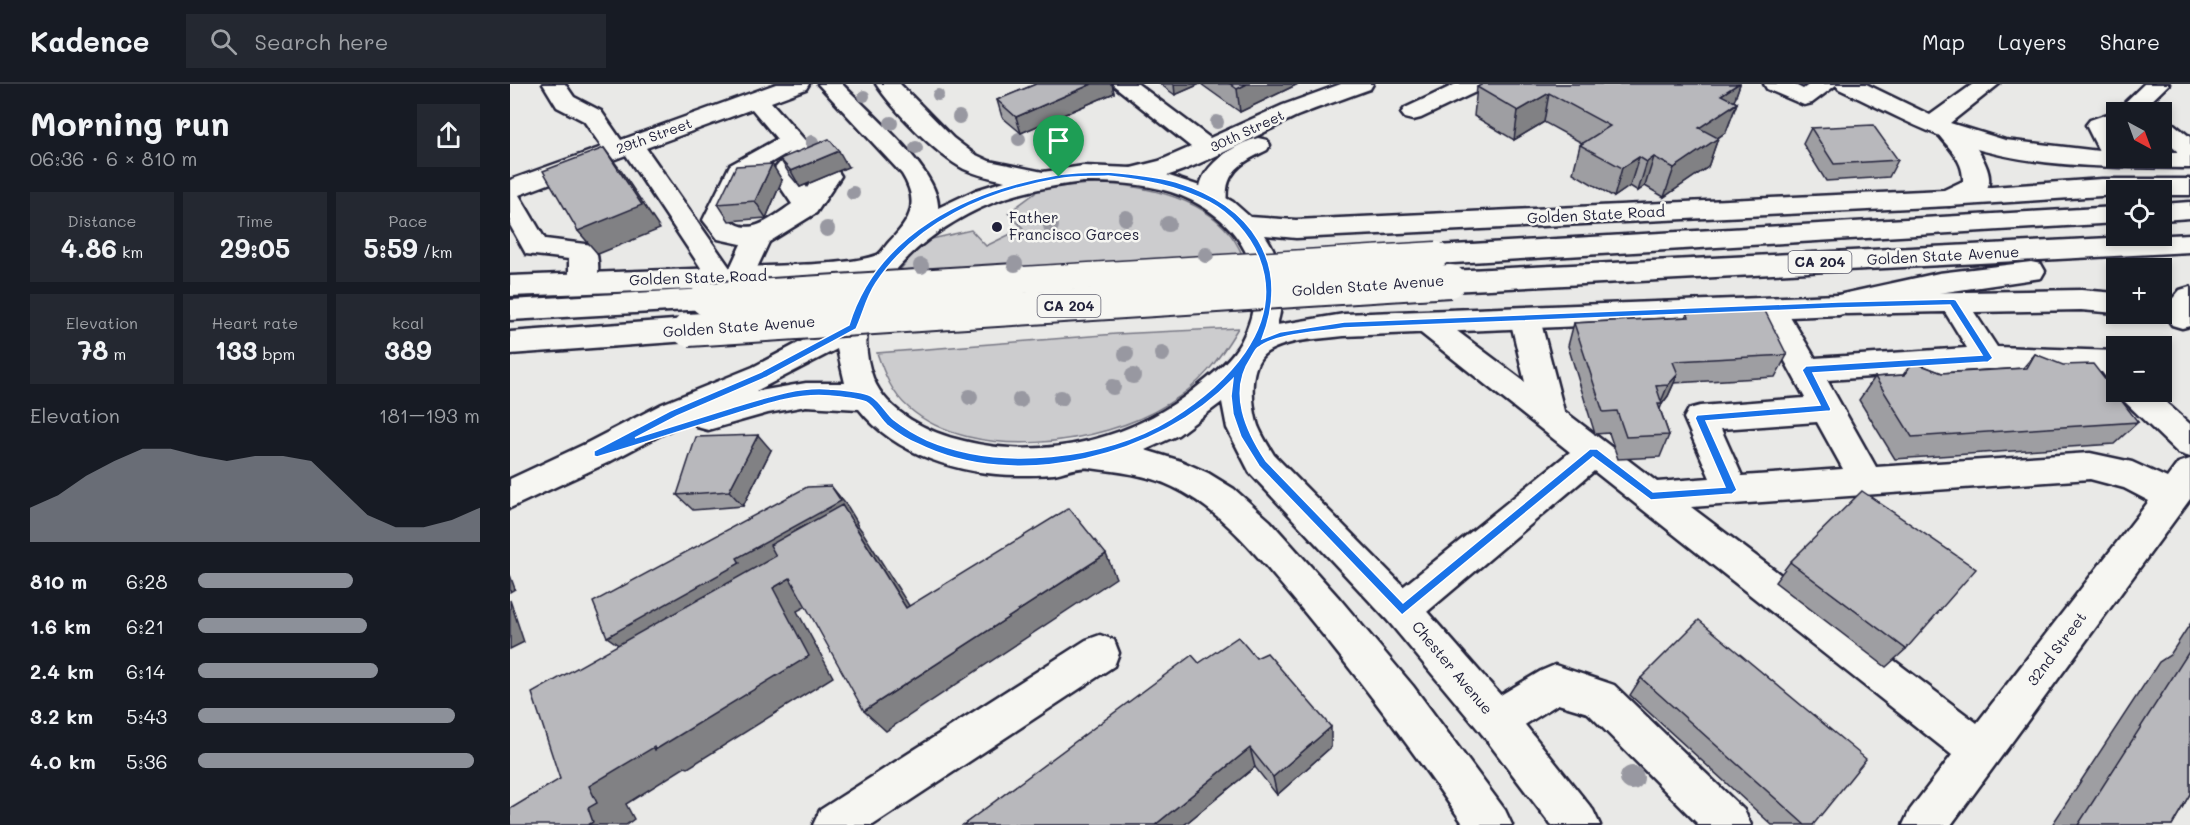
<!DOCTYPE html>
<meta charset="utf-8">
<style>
:root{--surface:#171b24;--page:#242831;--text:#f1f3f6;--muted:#9ea1a6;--line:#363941;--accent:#8c9099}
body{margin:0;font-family:Mali,sans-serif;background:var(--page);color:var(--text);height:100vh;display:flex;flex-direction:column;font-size:22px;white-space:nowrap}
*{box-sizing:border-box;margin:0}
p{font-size:20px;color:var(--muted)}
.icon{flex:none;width:33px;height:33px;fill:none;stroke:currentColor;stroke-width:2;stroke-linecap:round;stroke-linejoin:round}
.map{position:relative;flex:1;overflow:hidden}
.panel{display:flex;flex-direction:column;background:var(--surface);width:510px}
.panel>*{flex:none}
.needle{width:39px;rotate:139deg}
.tools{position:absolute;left:1596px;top:18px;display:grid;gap:12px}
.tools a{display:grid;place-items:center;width:66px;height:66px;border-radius:0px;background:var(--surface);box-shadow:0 3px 9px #0003;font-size:30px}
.pin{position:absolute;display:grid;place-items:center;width:51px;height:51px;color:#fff;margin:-62px -26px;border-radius:50% 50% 50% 0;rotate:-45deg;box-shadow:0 0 6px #0007}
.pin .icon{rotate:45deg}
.round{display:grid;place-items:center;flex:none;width:63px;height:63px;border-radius:0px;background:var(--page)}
.summary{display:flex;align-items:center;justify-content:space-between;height:102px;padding:0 30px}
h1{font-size:33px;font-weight:800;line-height:45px}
.metrics{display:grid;grid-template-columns:repeat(3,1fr);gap:9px;height:102px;padding:6px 30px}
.metrics div{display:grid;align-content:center;border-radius:0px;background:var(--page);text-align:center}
.metrics b{font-size:26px;font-weight:800}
.metrics small{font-size:16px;font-weight:400}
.metrics p{font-size:16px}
.chart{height:168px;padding:12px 30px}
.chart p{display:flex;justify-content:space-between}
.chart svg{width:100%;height:108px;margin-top:6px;fill:var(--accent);opacity:.7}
ul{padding:0 30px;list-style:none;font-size:20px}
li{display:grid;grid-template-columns:96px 72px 1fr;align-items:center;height:45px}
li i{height:15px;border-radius:8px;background:var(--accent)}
header{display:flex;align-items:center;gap:36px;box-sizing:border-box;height:84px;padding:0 30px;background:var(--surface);border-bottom:2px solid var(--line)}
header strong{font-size:28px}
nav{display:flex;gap:33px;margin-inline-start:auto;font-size:21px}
.search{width:420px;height:54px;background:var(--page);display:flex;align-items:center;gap:15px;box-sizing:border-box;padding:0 21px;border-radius:0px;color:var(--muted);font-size:22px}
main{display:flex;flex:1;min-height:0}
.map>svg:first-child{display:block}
</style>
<header>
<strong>Kadence</strong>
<div class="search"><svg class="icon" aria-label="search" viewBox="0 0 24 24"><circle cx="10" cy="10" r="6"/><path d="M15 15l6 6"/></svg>Search here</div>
<nav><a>Map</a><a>Layers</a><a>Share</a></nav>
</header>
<main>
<section class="panel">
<div class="summary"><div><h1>Morning run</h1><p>06:36 · 6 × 810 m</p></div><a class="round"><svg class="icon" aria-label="share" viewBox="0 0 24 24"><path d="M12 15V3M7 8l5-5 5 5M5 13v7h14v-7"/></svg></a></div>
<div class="metrics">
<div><p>Distance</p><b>4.86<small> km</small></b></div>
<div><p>Time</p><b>29:05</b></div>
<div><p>Pace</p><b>5:59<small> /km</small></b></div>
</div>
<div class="metrics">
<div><p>Elevation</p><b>78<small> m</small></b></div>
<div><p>Heart rate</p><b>133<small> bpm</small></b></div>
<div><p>kcal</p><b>389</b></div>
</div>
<div class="chart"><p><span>Elevation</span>181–193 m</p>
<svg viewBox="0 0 160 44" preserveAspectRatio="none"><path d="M0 44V30L10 25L20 17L30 11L40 6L50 6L60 9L70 11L80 9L90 9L100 11L110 22L120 33L130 38L140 38L150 35L160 30V44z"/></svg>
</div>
<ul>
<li><b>810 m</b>6:28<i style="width:55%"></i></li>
<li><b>1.6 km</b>6:21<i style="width:60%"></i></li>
<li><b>2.4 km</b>6:14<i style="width:64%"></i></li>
<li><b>3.2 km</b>5:43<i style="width:91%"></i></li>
<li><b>4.0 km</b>5:36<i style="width:98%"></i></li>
</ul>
</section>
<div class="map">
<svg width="1680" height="741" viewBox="0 0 1680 741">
<rect width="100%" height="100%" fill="#e9e9e7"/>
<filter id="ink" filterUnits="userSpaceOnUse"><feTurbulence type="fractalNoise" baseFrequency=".0167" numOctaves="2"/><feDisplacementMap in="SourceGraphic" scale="12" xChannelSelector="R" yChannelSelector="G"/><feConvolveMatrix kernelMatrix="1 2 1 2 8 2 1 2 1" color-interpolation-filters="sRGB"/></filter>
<g filter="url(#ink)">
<g fill="#ccccce" stroke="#777784" stroke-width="1.5">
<path d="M591,99C644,103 712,118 733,173L386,191L413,157L461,146L476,162L513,144L498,129L525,109V105Z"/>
<path d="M728,244C708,277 691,300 658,320C591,362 462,379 399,324C382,310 374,289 367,269L606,250Z"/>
</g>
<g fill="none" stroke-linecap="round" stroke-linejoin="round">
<defs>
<g id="minor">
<path d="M33,0H55L64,13L91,27L111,56L266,0H299L296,5L261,18L307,70L288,90L297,104L309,86L318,84L327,86L331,92L306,129L259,158L240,199C228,202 213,202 201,199L116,71L9,111L35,155L83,161C90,172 90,195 83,206L73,209L63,206L59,199V175L16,170L0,141V96L92,63L74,37L47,23ZM242,25L267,55L220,81L193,136L208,155L231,160L220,184L136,64ZM279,68L261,89L282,120C264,132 239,155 220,135L240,91Z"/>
<path d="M602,0H628L700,54L773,21L831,0H863L860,5C836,14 811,22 787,32C750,49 650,107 613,98L609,92L613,86L649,77L681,63Z"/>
<polygon points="946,0 975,0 972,5 911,34 903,36 895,34 891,29 895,24"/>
<path d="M1254,0H1283L1293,5L1300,0H1356L1420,31L1463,0H1489L1440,39L1495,56L1589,67L1576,41L1580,36L1606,27L1634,0H1659L1630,28H1606V42L1602,44L1606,54V74H1652V68H1668L1652,54V35L1660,37L1680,53V84C1605,83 1526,85 1454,61C1410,46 1370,24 1329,5L1326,1L1302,19L1294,21L1257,5Z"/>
<path d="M748,54L757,56L760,61L757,66C739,75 720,83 717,105C716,112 718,116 713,123L704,125L695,123C674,91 723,60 748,54Z"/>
<polygon points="1680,203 1680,242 1672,244 1662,241 1657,234 1657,221 1670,206"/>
<path d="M1571,206L1606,209V229L1571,226L1464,228L1487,263L1606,267V295L1595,292L1592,288L1478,285L1317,296L1366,383L1580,369L1622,378L1657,394L1668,379L1680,375V415L1441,741H1393L1400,726L1442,671L1084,387L905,538L892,543L879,538L873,526L879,514L1060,368L907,246L902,239L907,232L917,229L927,232L1015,298L1000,235L1005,228L1015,225L1025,228L1030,235L1054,327L1147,398L1200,394L1174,334L1179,325L1190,322L1295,314L1246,224L1251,217L1261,214L1271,217L1305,274L1457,264L1435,228L1336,230L1326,227L1322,220L1326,213L1336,210ZM1307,338L1333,385L1232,392L1211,345ZM1580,395L1614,404L1639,417L1467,639L1181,423Z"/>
<polygon points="1608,308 1644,308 1680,340 1680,373 1668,369 1613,316"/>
<polygon points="590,551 604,556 609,569 604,582 363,741 303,741 310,726 576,556"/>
<polygon points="1045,581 1104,601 1234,726 1241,741 1189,741 1078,629 1048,620 1000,650 986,656 972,650 966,636 972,622 1031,587"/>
</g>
<path id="major" d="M308,0H332C357,26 431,88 428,124L466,106L495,97C482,94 467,91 454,85C427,71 383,26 366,0H390L443,54L464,70L479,77L533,88L573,82L622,84L647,88L702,106L723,118L740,133L786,136L1434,106L1453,97C1454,75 1437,63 1426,47L1429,42C1436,40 1442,39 1448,43C1460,52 1487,88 1477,104C1471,113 1450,119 1439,122L786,154L755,151C774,179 776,209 767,241L834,230L1328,211L1338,214L1342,221L1338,228L1328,231L834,252C810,255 778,255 757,268C737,281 742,323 748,342C752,352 758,361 764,371L905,514L1000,622L1083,726L1090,741H1041L972,650L879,538L740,389L717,344L712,318L668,351L635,366L671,377L698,389L724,405L760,437L829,514L903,602L995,726L1002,741H954C900,662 843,586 782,513C747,472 713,427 663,403C637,390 608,388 580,384C569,382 555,388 544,390C532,391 520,391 508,391C451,391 385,371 349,325L296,322L258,329L198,346L187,343L182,334L99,378L0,424V395L75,360L152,320L243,283L330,237L337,219L352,192L317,199L284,201L0,212V192L284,181C307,180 346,179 367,171C372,169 375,162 379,158C401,136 410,119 392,90ZM573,98C602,98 633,99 661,108C728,130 767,190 731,258C722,274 707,287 692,299C628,354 537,378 454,357C419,349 377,329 363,294C332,212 416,146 482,119C511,107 542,102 573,98ZM327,265L335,299H296L244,308Z"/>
<g id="highway">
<polygon points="1592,95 1680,95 1680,111 1652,111 1652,106 1606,106 1606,111 1439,122 1430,120 1426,114 1430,108 1439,106"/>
<polygon points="1680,118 1680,134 1652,136 1652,120"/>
<polygon points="1606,123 1606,139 926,180 916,177 912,171 916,165 926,162"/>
<polygon points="1680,150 1680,168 940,207 930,204 926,197 930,190 940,187"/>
<polygon points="1521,178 1531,180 1535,187 1531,194 1429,209 1328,231 1318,228 1314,221 1318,214 1328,211 1429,189"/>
<polygon points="196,205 206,208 210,215 206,222 196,225 0,236 0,216"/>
<polygon points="178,235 188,239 193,246 188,253 178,257 0,270 0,248"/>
</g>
</defs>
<use href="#minor" stroke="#22223b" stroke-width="5"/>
<use href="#major" stroke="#22223b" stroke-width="5"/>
<use href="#highway" stroke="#22223b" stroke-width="5"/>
<use href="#minor" fill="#f6f6f2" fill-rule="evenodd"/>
<use href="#major" fill="#f6f6f2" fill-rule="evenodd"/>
<use href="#highway" fill="#f6f6f2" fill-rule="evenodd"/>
<defs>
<g id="highway-bridge-far1">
<polyline points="480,198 926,171"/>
<polyline points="927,198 940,197"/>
</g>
<g id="highway-bridge">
<polyline points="196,215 505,196"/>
<polyline points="178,246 940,197"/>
</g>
</defs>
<use href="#highway-bridge-far1" stroke="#22223b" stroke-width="29" stroke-linecap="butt"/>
<use href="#highway-bridge" stroke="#22223b" stroke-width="36" stroke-linecap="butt"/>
<use href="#highway-bridge-far1" stroke="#f6f6f2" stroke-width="26"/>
<use href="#highway-bridge" stroke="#f6f6f2" stroke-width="32"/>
</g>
<g fill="#9898a1">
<circle cx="428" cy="11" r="6"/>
<circle cx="354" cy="12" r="6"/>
<circle cx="449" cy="33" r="7"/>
<circle cx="707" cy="38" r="7"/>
<circle cx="381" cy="39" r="7"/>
<circle cx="509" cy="55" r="7"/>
<circle cx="302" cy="58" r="7"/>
<circle cx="406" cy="64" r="7"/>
<circle cx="343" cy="109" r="7"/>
<circle cx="616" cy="134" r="8"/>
<circle cx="658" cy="140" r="8"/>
<circle cx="541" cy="142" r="8"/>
<circle cx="317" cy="145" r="8"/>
<circle cx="696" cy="171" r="8"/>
<circle cx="505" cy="180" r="8"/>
<circle cx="411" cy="182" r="8"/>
<circle cx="616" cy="270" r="8"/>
<circle cx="652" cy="270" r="8"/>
<circle cx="623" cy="292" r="8"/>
<circle cx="603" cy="303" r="8"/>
<circle cx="460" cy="313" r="8"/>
<circle cx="551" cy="314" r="8"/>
<circle cx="510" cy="316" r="8"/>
<circle cx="1122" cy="694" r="12"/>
</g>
<g fill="#9e9ea2" stroke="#22223b" stroke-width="1.5">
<polygon points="526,0 602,0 604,9 511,49 492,33 487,16"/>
<polygon points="650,0 690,0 665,11"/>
<polygon points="691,0 788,0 730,28"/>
<polygon points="973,0 1230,0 1224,17 1227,19 1216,48 1208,54 1198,83 1154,113 1135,102 1128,107 1120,102 1104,113 1063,89 1070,61 1072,59 1034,38 1004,56 964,32 967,3"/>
<polygon points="1301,44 1388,76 1379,93 1316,97 1293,60"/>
<polygon points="270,75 338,83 290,103 280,91"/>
<polygon points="272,96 256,134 219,137 208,120"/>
<polygon points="1177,229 1277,271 1265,293 1164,299 1158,312 1152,320 1150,325 1159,351 1150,373 1108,375 1099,349 1085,350 1058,262 1064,239 1176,233"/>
<polygon points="1525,270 1628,338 1604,360 1385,375 1349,316 1365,293 1393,291 1403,278 1432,289 1513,284"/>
<polygon points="261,366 233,422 183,426 167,411"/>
<polygon points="1280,478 1396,565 1376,583 1265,498"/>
<polygon points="1680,540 1680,710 1662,741 1542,741 1649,578 1660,571"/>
<polygon points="689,579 821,663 767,711 745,683 674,741 453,741"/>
<polygon points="1131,594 1303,741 1262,741 1120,611"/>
</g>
<g fill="#818184" stroke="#22223b" stroke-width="1.5">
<polygon points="582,0 602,0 604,9 511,49 506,33"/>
<polygon points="664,0 690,0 665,11"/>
<polygon points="737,0 788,0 730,28 727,5"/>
<polygon points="1228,0 1230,0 1222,23 1227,19 1216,48 1179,73 1189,44 1211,11"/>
<polygon points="1039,9 1034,38 1004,56 1008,27"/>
<polygon points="1208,54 1198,83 1154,113 1164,84"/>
<polygon points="94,64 112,88 150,145 88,170 68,147"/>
<polygon points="329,67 338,83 290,103 281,87"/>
<polygon points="1129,73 1120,102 1104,113 1112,84"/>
<polygon points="1144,73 1135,102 1128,107 1137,78"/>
<polygon points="262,80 272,96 256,134 245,117"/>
<polygon points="1168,290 1158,312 1152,320 1150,320 1158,301"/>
<polygon points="248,351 261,366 233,422 219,407"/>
<polygon points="321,402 338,423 347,438 346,439 352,447 415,547 396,524 344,440 123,571 97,553 227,474"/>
<polygon points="596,470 606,494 376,647 354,627"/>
<polygon points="0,491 5,505 0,508"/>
<polygon points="280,494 304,518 287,527 323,593 178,684 175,683 116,720 124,735 116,741 78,741 79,702 263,504"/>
<polygon points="0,516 14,558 0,565"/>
<polygon points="821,643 821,663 767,711 763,693"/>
<polygon points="740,664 745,683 674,741 645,741"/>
</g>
<g fill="#b8b8bc" stroke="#22223b" stroke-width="1.5">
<polygon points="526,0 582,0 506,33 487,16"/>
<polygon points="720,0 737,0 727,5"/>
<polygon points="973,0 1228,0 1211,11 1227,19 1189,44 1208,54 1164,84 1144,73 1137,78 1129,73 1112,84 1070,61 1100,42 1039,9 1008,27 967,3"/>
<polygon points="1363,41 1388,76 1324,80 1301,44"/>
<polygon points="319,55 329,67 281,87 270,75"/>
<polygon points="94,64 132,121 68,147 33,87"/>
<polygon points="262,80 245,117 208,120 226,82"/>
<polygon points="1254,225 1277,271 1166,277 1163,278 1168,290 1158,301 1146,302 1152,320 1148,320 1159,351 1116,353 1107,327 1093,328 1064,239 1179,233 1177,229"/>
<polygon points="1525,270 1553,281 1583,280 1628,338 1402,353 1365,293 1394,291 1403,278 1432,289 1517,284"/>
<polygon points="248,351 219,407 167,411 186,353"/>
<polygon points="321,402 331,417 227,474 230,479 97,553 83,518 297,403"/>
<polygon points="1352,407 1466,485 1396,565 1280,478"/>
<polygon points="332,421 396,524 559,424 596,470 354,627 280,494 263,504 299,572 145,666 144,663 79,702 87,719 78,724 83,738 78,741 0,741 0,725 50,695 22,609 266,472 260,461"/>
<polygon points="1189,536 1356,675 1303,741 1295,741 1131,594"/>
<polygon points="728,553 746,574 757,569 821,643 763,693 740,664 645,741 453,741 682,571 689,579"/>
<polygon points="1680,566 1680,710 1662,741 1568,741"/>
</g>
</g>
<path fill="#1a73e8" stroke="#fff" stroke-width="1.5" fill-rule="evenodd" d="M598,88C621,90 644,92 666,98C741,121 782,178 752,255L770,248L834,238L1328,218L1443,215L1446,216L1483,274L1478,278L1303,289L1321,325L1320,327L1196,337L1227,406L1222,410L1141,416L1083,373L892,531L749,382L731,353L723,330L721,312L723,295C650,372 507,409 408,360C398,356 386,348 377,341C370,335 364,322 356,318C347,314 330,313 320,312C283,308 243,325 209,335C168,348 128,361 87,373L84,372V367L160,327L251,288L339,241C367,149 459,106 547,91C564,88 581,88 598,88ZM598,92C634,96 666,101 699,118C720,129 740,151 749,174C776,243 714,302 661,335C595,376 489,387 417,356C406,351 393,343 384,336C376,329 370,317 361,312C350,307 331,306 319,305C286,302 252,315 221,324C189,334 157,344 125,354L167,332L257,293L346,245C353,230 356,214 366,199C406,138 477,107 548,95C564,92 581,93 598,92ZM1440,221L1472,271L1296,282L1292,286L1310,321L1187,331L1185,334L1215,403L1143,408L1087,365H1080L893,519L756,377C736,347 718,308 741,274C743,271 745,265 749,263C767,249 811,248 834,244L1328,224Z"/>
<circle fill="#22223b" stroke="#f6f6f2" stroke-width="2" cx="487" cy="143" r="6"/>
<g text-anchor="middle" stroke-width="5" stroke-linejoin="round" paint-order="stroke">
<g font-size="14" fill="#22223b" stroke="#f6f6f2">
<text transform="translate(737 47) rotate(-25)" y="5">30th Street</text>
<text transform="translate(144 52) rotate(-20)" y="5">29th Street</text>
</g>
<g fill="#f6f6f2" stroke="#626272" stroke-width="1.5">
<rect x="1278.5" y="167" width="63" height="22" rx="4.5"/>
<rect x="527.5" y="211" width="63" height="22" rx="4.5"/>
</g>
<g font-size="14" font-weight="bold" fill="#22223b">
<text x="1310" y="183">CA 204</text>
<text x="559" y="227">CA 204</text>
</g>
<g font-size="15" fill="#22223b" stroke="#f6f6f2">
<text transform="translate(1086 131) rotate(-3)" y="5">Golden State Road</text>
<text transform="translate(1433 172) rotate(-3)" y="5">Golden State Avenue</text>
<text transform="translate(188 194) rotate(-2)" y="5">Golden State Road</text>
<text transform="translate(858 202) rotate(-4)" y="5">Golden State Avenue</text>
<text transform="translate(229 243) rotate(-4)" y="5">Golden State Avenue</text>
<text transform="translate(1547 565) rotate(-53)" y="5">32nd Street</text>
<text transform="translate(942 584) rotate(50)" y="5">Chester Avenue</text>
</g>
<g font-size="15" fill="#22223b" stroke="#f6f6f2" text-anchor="start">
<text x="499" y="139">Father<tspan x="499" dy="17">Francisco Garces</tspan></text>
</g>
</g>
</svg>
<div class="tools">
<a><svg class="needle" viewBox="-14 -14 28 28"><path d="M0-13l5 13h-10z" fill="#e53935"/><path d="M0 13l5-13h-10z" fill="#9ea1a6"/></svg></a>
<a><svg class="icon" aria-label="locate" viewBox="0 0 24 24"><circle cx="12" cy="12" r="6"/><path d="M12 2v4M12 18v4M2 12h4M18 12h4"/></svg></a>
<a>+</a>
<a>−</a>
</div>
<div class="pin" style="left:549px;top:93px;background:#1e9e55"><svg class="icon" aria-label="arrive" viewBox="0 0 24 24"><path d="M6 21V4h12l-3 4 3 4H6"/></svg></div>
</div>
</main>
